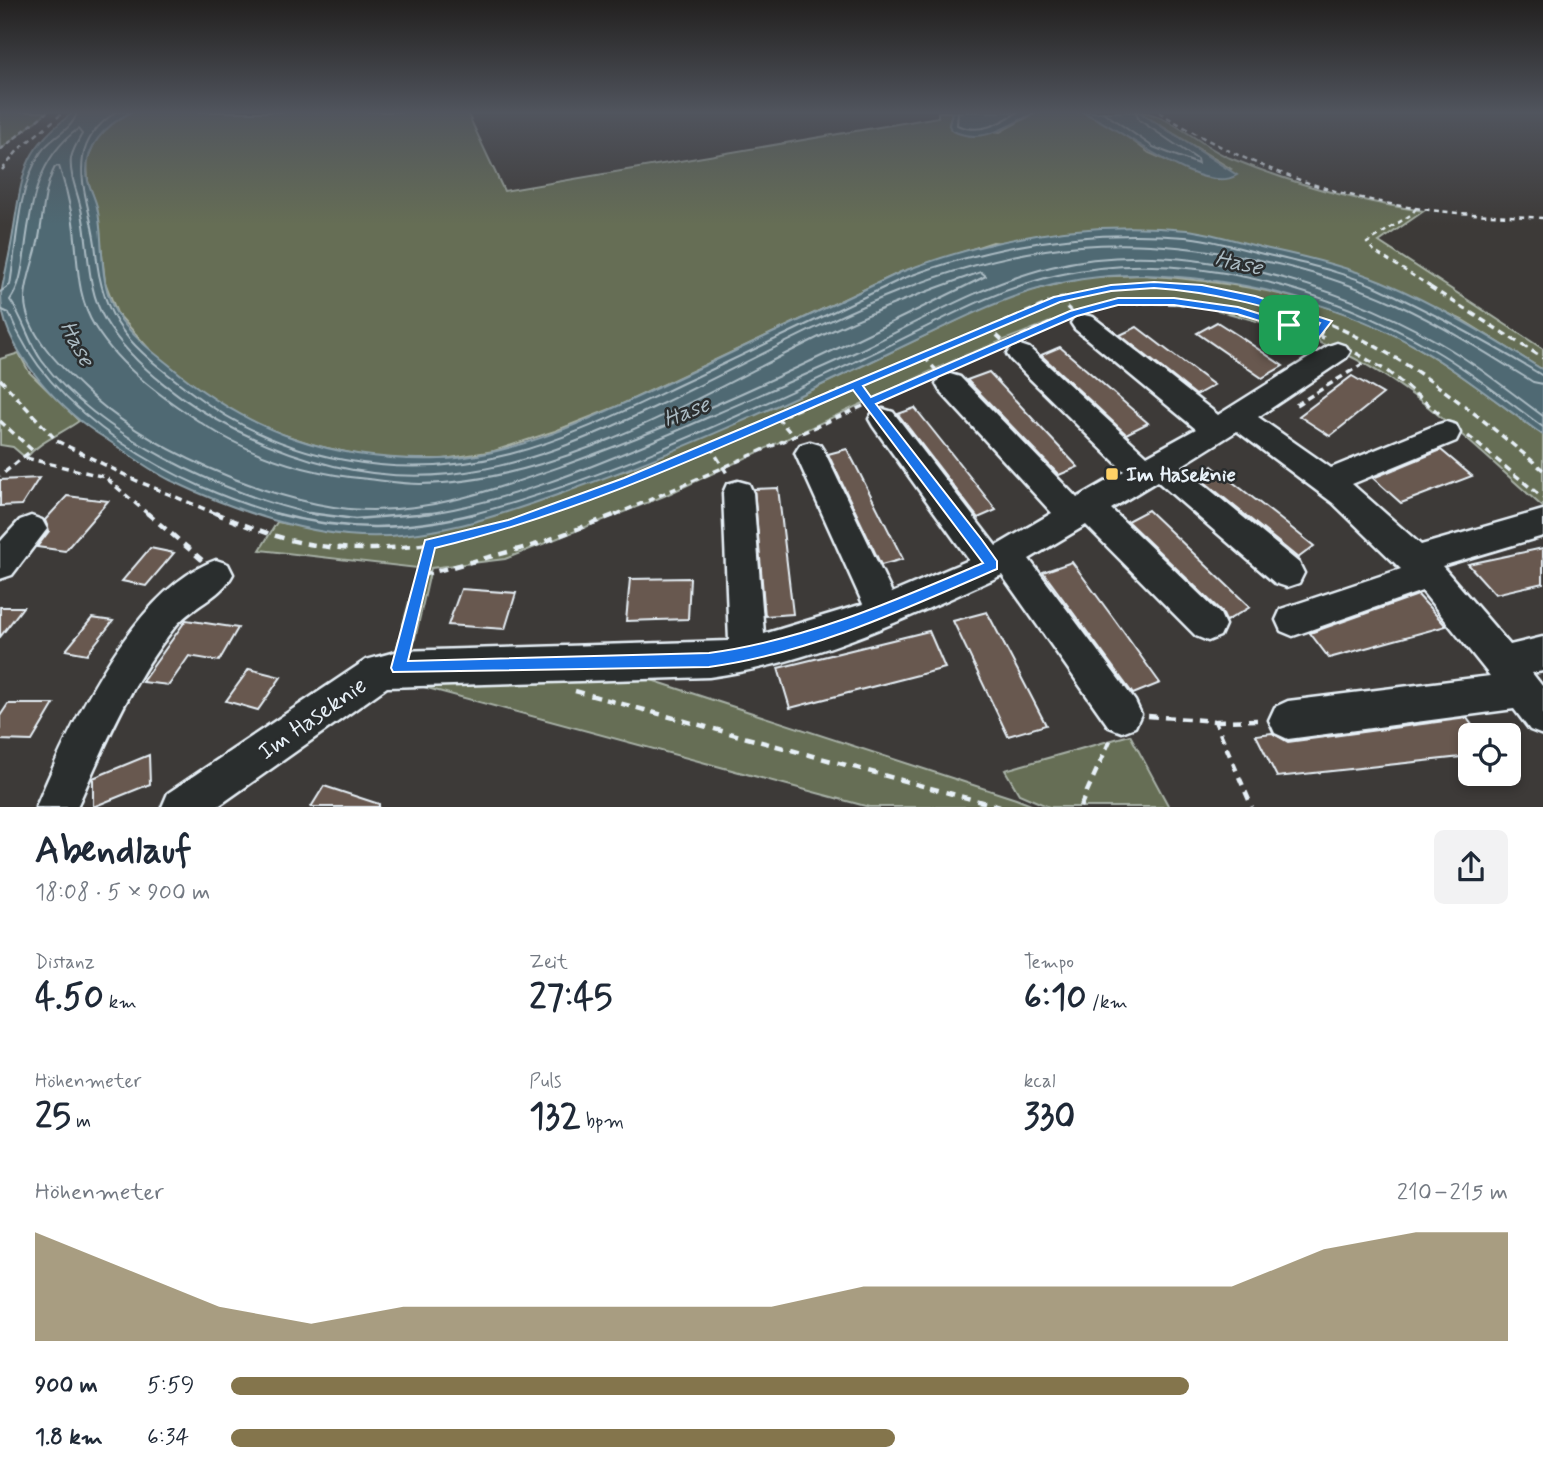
<!DOCTYPE html>
<html lang="de">
<meta charset="utf-8">
<style>
:root{--surface:#fff;--page:#f2f2f3;--text:#1f2937;--muted:#747a83;--accent:#84754c}
body{margin:0;font-family:Mynerve,sans-serif;background:var(--page);color:var(--text);height:100vh;display:flex;flex-direction:column;font-size:26px;white-space:nowrap}
*{box-sizing:border-box;margin:0}
p{font-size:23px;color:var(--muted)}
.icon{flex:none;width:38px;height:38px;fill:none;stroke:currentColor;stroke-width:2;stroke-linecap:round;stroke-linejoin:round}
.map{position:relative;height:807px;overflow:hidden}
.side{display:flex;flex-direction:column;background:var(--surface);flex:1}
.side>*{flex:none}
.tools{position:absolute;left:1458px;top:723px;display:grid;gap:14px}
.tools a{display:grid;place-items:center;width:63px;height:63px;border-radius:10px;background:var(--surface);box-shadow:0 4px 10px #0003;font-size:35px}
.pin{position:absolute;display:grid;place-items:center;width:60px;height:60px;color:#fff;margin:-30px;border-radius:14px;box-shadow:0 4px 10px #0006}
.round{display:grid;place-items:center;flex:none;width:74px;height:74px;border-radius:10px;background:var(--page)}
.headline{display:flex;align-items:center;justify-content:space-between;height:119px;padding:0 35px}
h1{font-size:38px;font-weight:800;line-height:52px}
.stats{display:grid;grid-template-columns:repeat(3,1fr);gap:10px;height:119px;padding:7px 35px}
.stats div{display:grid;align-content:center}
.stats b{font-size:35px;font-weight:800}
.stats small{font-size:19px;font-weight:400}
.stats p{font-size:19px}
.chart{height:196px;padding:14px 35px}
.chart p{display:flex;justify-content:space-between}
.chart svg{width:100%;height:126px;margin-top:7px;fill:var(--accent);opacity:.7}
ul{padding:0 35px;list-style:none;font-size:23px}
li{display:grid;grid-template-columns:112px 84px 1fr;align-items:center;height:52px}
li i{height:18px;border-radius:9px;background:var(--accent)}
.map>svg:first-child{display:block}
</style>
<div class="map">
<svg width="1543" height="807" viewBox="0 0 1543 807">
<rect width="100%" height="100%" fill="#3d3a38"/>
<filter id="ink" filterUnits="userSpaceOnUse"><feTurbulence type="fractalNoise" baseFrequency=".0143" numOctaves="2"/><feDisplacementMap in="SourceGraphic" scale="14" xChannelSelector="R" yChannelSelector="G"/><feConvolveMatrix kernelMatrix="1 2 1 2 8 2 1 2 1" color-interpolation-filters="sRGB"/></filter>
<g filter="url(#ink)">
<g fill="#666e54" stroke="#a7b0a6" stroke-width="2">
<polygon points="0,112 47,112 0,150"/>
<path d="M131,112H467L504,191L938,117V112H952L949,125L1000,132L1037,112H1082L1111,125L1149,153L1195,173L1214,177L1231,169L1139,112C1167,112 1202,147 1230,158C1291,183 1359,202 1424,211L1379,242L1543,349V370L1464,321L1380,281L993,242L901,272L618,406L555,431L494,451L444,459H378L318,446L254,425L199,391L150,350L117,313L105,282L97,208L88,181L87,159L96,139L113,122Z"/>
<path d="M1144,275C1218,281 1294,291 1363,320C1429,347 1486,394 1543,435V507C1475,448 1406,375 1320,343L1318,338L1199,305L1119,302L1074,313L966,355L664,496L505,559L431,568L411,656L394,658L418,568L260,550L277,522L349,535L404,533L627,470L815,388L1008,296L1087,277Z"/>
<path d="M19,353L29,372L79,421C61,434 40,441 26,458L13,447L0,445V359Z"/>
<polygon points="630,673 1016,799 1036,807 869,807 394,679"/>
<polygon points="1130,735 1169,807 1049,807 1019,794 1005,770"/>
</g>
<g fill="#4f6973" stroke="#8c9fa8" stroke-width="2">
<path d="M74,112H131C105,126 82,148 88,181C90,189 95,198 97,207C105,241 97,282 117,314C129,333 150,350 168,364C249,433 334,462 440,459C521,457 620,405 693,371C762,338 832,305 901,272C993,237 1088,220 1187,230C1214,233 1242,243 1269,249C1307,257 1345,266 1381,281C1438,305 1491,337 1543,370V435C1506,409 1470,380 1432,356C1347,304 1244,278 1144,275C1041,273 977,312 887,354C785,403 681,451 574,489C502,515 424,543 347,535C287,529 225,506 170,480C145,468 121,448 97,433C58,407 0,346 1,294C5,272 11,250 14,227C23,170 24,148 74,112Z"/>
<path d="M952,112H1037C1007,124 984,147 951,130L949,125Z"/>
<path d="M1082,112H1139L1237,175C1201,198 1117,124 1082,112Z"/>
</g>
<g fill="none" stroke-linecap="round" stroke-linejoin="round">
<g stroke="#abbbc3" stroke-width="2">
<path d="M116,112C58,150 91,197 96,252C102,326 135,349 191,392C281,461 400,483 510,454C575,437 634,406 694,378C764,345 834,311 904,278C995,244 1088,229 1185,237C1212,239 1241,249 1268,255C1305,264 1344,272 1379,288C1436,314 1490,344 1543,376"/>
<path d="M958,112L957,125C980,135 998,124 1018,112"/>
<polyline points="1103,112 1153,147 1198,164 1197,159 1139,120 1136,112"/>
<path d="M59,166C64,181 69,200 72,216C79,254 74,293 95,327C121,369 166,400 206,426C256,458 310,474 368,479C385,481 403,484 420,484C559,483 699,396 821,336C873,311 926,291 981,272L986,276C848,344 710,413 565,465C497,489 423,516 349,509C267,501 143,447 84,389C62,368 24,332 25,298C26,277 37,254 40,232C44,209 44,188 55,167Z"/>
<path d="M0,292L10,285C17,243 17,189 41,152C51,137 73,130 77,112"/>
<path d="M0,309L9,313C50,417 177,487 281,515"/>
<path d="M317,515C227,496 98,436 42,361C28,342 24,319 10,300C21,284 22,268 25,249C31,202 38,158 78,129L82,134C78,141 73,149 71,158C69,175 78,193 81,209C90,246 85,286 105,320C133,367 190,407 238,431C304,463 376,482 450,474C523,467 591,437 657,406C792,342 927,258 1080,246C1179,237 1305,263 1396,304C1444,326 1488,354 1533,382L1543,384"/>
<path d="M418,515C507,503 590,468 672,433C734,406 795,380 856,352C920,321 982,284 1051,267C1175,236 1331,281 1438,342C1475,363 1509,391 1543,416"/>
<path d="M470,515C607,479 737,417 865,357C928,328 989,290 1058,275C1182,247 1325,287 1434,350C1472,372 1507,401 1543,427"/>
</g>
<g stroke="#abbbc3" stroke-width="2.5">
<path d="M274,513C344,532 407,531 477,513"/>
<polyline points="309,513 355,519 431,513"/>
</g>
</g>
<g fill="#68584f" stroke="#e8f1f8" stroke-width="2">
<polygon points="1217,322 1239,336 1283,366 1262,378 1197,333"/>
<polygon points="1137,327 1167,350 1214,385 1196,395 1120,335"/>
<polygon points="1060,347 1074,359 1148,423 1126,434 1041,355"/>
<polygon points="989,372 1046,433 1078,467 1059,475 967,380"/>
<polygon points="1352,376 1383,394 1330,436 1299,416"/>
<polygon points="915,408 982,492 996,510 978,518 898,414"/>
<polygon points="847,449 856,466 903,559 881,565 828,454"/>
<polygon points="1441,450 1472,476 1401,503 1373,478"/>
<polygon points="1212,466 1279,518 1314,546 1298,558 1196,475"/>
<polygon points="39,478 22,505 0,506 0,480"/>
<polygon points="778,488 793,614 765,616 754,489"/>
<polygon points="67,496 108,501 65,551 37,547 49,531 45,520"/>
<polygon points="1148,510 1231,589 1250,607 1226,621 1222,612 1127,521"/>
<polygon points="150,548 174,553 146,586 122,581"/>
<polygon points="1543,548 1543,583 1495,594 1468,564"/>
<polygon points="1072,562 1114,619 1160,683 1133,694 1043,572"/>
<polygon points="690,578 688,619 626,621 630,579"/>
<polygon points="461,589 516,593 505,629 448,625"/>
<polygon points="1418,595 1446,626 1329,658 1310,633"/>
<polygon points="0,607 23,607 0,637"/>
<polygon points="987,612 1018,671 1046,725 1008,736 953,621"/>
<polygon points="92,618 113,621 87,654 66,650"/>
<polygon points="186,620 238,628 219,661 189,656 169,685 142,682"/>
<polygon points="929,631 945,668 790,708 778,668"/>
<polygon points="249,669 281,677 258,710 226,701"/>
<polygon points="8,704 54,704 32,741 0,740 0,716"/>
<polygon points="1467,718 1479,735 1470,735 1470,756 1277,777 1256,735 1272,733 1288,742"/>
<polygon points="149,755 150,784 93,807 93,778"/>
<polygon points="324,786 379,804 379,807 311,807"/>
</g>
<g fill="none" stroke-linecap="round" stroke-linejoin="round">
<defs>
<g id="minor">
<path d="M1084,315L1093,317L1218,415L1328,346L1337,343L1346,346L1350,352L1346,358L1258,417L1331,468L1436,425L1446,422L1456,425L1460,433L1456,441L1352,484L1421,545L1543,510V536L1442,566L1510,645L1543,637V671L1532,673L1543,687V735L1530,730L1514,709L1288,739L1275,733L1269,720L1275,707L1288,701L1490,676L1422,591L1293,636L1281,631L1276,620L1281,609L1401,569L1333,503L1237,431L1181,466L1299,563L1304,573L1299,583L1287,587L1275,583L1157,481L1111,509L1220,614L1225,625L1220,636L1208,641L1196,636L1086,525L1029,559L1135,701L1141,714L1135,727L1122,732L1109,727L1002,575C908,618 813,663 709,677L387,687L217,807H162L168,793L366,660L399,651L729,641L723,493L727,484L738,481L749,484L753,493L764,634L863,604L795,453L800,445L810,442L820,445L825,453L892,593L969,560L873,426L869,419L873,412L883,409L893,412L996,546L1052,513L940,391L936,384L940,377L950,374L960,377L1077,498L1124,471L1011,360L1007,354L1011,348L1020,345L1029,348L1147,456L1196,429L1075,329L1071,323L1075,317Z"/>
<polygon points="31,516 42,520 47,529 12,575 0,579 0,542 20,520"/>
<path d="M216,560L228,564L233,574C221,598 190,607 174,628C131,681 105,745 77,807H36C68,730 133,589 216,560Z"/>
</g>
</defs>
<use href="#minor" stroke="#e8f1f8" stroke-width="5"/>
<g stroke="#e8f1f8" stroke-width="2.5" stroke-dasharray="5 4.5" stroke-linecap="butt">
<path d="M1159,112C1240,163 1334,199 1430,210C1468,215 1505,215 1543,218"/>
<polyline points="0,150 47,112"/>
<polyline points="2,170 19,149 64,112"/>
<polyline points="1416,208 1412,214 1367,243 1375,252 1433,288"/>
<polyline points="1116,288 1152,285 1195,288"/>
</g>
<g stroke="#e8f1f8" stroke-width="3.5" stroke-dasharray="7 5" stroke-linecap="butt">
<path d="M1180,287C1339,303 1426,371 1543,470"/>
<polyline points="1430,287 1543,358"/>
<polyline points="1058,299 1072,312"/>
<path d="M1096,308C1176,293 1249,311 1324,338"/>
<polyline points="988,327 1004,342"/>
<polyline points="1021,336 1065,317"/>
<polyline points="1319,337 1326,322"/>
<polyline points="1356,353 1387,371 1440,414"/>
<polyline points="924,357 936,370"/>
<polyline points="954,367 1001,345"/>
<polyline points="0,379 57,441 135,480 219,515"/>
<polyline points="856,385 870,404"/>
<polyline points="877,400 928,379"/>
<polyline points="1296,405 1369,360"/>
<polyline points="777,417 794,437"/>
<polyline points="0,421 32,450 0,476"/>
<polyline points="1468,436 1543,498"/>
<polyline points="710,446 728,475"/>
<polyline points="26,458 105,477 149,515"/>
<polyline points="538,515 628,481 1058,299 1131,287"/>
<polyline points="615,515 870,403"/>
</g>
<g stroke="#e8f1f8" stroke-width="4.5" stroke-dasharray="9 7" stroke-linecap="butt">
<polyline points="147,513 202,560"/>
<path d="M215,513C239,523 264,533 290,540C372,561 466,542 543,513"/>
<polyline points="422,575 538,544 619,513"/>
<polyline points="405,644 430,544"/>
<polyline points="575,691 1000,807"/>
<polyline points="1148,716 1215,721 1252,807"/>
<polyline points="1216,721 1261,720"/>
<polyline points="1080,807 1112,736"/>
</g>
<use href="#minor" fill="#2a2d2e" fill-rule="evenodd"/>
</g>
</g>
<linearGradient id="sky" x2="0" y2="1"><stop stop-color="#22201f"/><stop offset="0.5" stop-color="#51555e"/><stop offset="1" stop-color="#51555e" stop-opacity="0"/></linearGradient>
<rect width="1543" height="225" fill="url(#sky)"/>
<path fill="#1a73e8" stroke="#fff" stroke-width="2" fill-rule="evenodd" d="M1154,282L1202,285L1255,296L1332,321L1318,339L1237,314L1174,305H1118L1077,316L876,404L982,540L997,561V569C903,610 811,653 709,667L393,672L391,668L425,540L508,520L624,478L1054,297L1111,285ZM1154,288C1213,292 1265,306 1320,323L1315,331L1238,307L1174,298H1118L1070,311L871,397L863,386L1060,302L1111,291ZM853,390L983,563C894,601 806,640 709,653L408,661L435,548C581,513 716,449 853,390Z"/>
<rect fill="#ffd166" stroke="#2a2d2e" stroke-width="2.5" x="1105" y="467" width="14" height="14" rx="3.5"/>
<g text-anchor="middle" stroke-width="5" stroke-linejoin="round" paint-order="stroke">
<g font-size="21" font-weight="bold" fill="#e8f1f8" stroke="#2a2d2e" text-anchor="start">
<text x="1126" y="481">Im Haseknie</text>
</g>
<g font-size="23" font-style="italic" fill="#abbbc3" stroke="#2a2d2e">
<text transform="translate(1239 262) rotate(13)" y="8">Hase</text>
<text transform="translate(78 343) rotate(62)" y="8">Hase</text>
<text transform="translate(686 411) rotate(-21)" y="8">Hase</text>
</g>
<g font-size="24" fill="#e8f1f8" stroke="#2a2d2e">
<text transform="translate(312 718) rotate(-35)" y="8">Im Haseknie</text>
</g>
</g>
</svg>
<div class="tools">
<a><svg class="icon" aria-label="locate" viewBox="0 0 24 24"><circle cx="12" cy="12" r="6"/><path d="M12 2v4M12 18v4M2 12h4M18 12h4"/></svg></a>
</div>
<div class="pin" style="left:1289px;top:325px;background:#1e9e55"><svg class="icon" aria-label="arrive" viewBox="0 0 24 24"><path d="M6 21V4h12l-3 4 3 4H6"/></svg></div>
</div>
<section class="side">
<div class="headline"><div><h1>Abendlauf</h1><p>18:08 · 5 × 900 m</p></div><a class="round"><svg class="icon" aria-label="share" viewBox="0 0 24 24"><path d="M12 15V3M7 8l5-5 5 5M5 13v7h14v-7"/></svg></a></div>
<div class="stats">
<div><p>Distanz</p><b>4.50<small> km</small></b></div>
<div><p>Zeit</p><b>27:45</b></div>
<div><p>Tempo</p><b>6:10<small> /km</small></b></div>
</div>
<div class="stats">
<div><p>Höhenmeter</p><b>25<small> m</small></b></div>
<div><p>Puls</p><b>132<small> bpm</small></b></div>
<div><p>kcal</p><b>330</b></div>
</div>
<div class="chart"><p><span>Höhenmeter</span>210–215 m</p>
<svg viewBox="0 0 160 44" preserveAspectRatio="none"><path d="M0 44V6L10 19L20 32L30 38L40 32L50 32L60 32L70 32L80 32L90 25L100 25L110 25L120 25L130 25L140 12L150 6L160 6V44z"/></svg>
</div>
<ul>
<li><b>900 m</b>5:59<i style="width:75%"></i></li>
<li><b>1.8 km</b>6:34<i style="width:52%"></i></li>
</ul>
</section>
